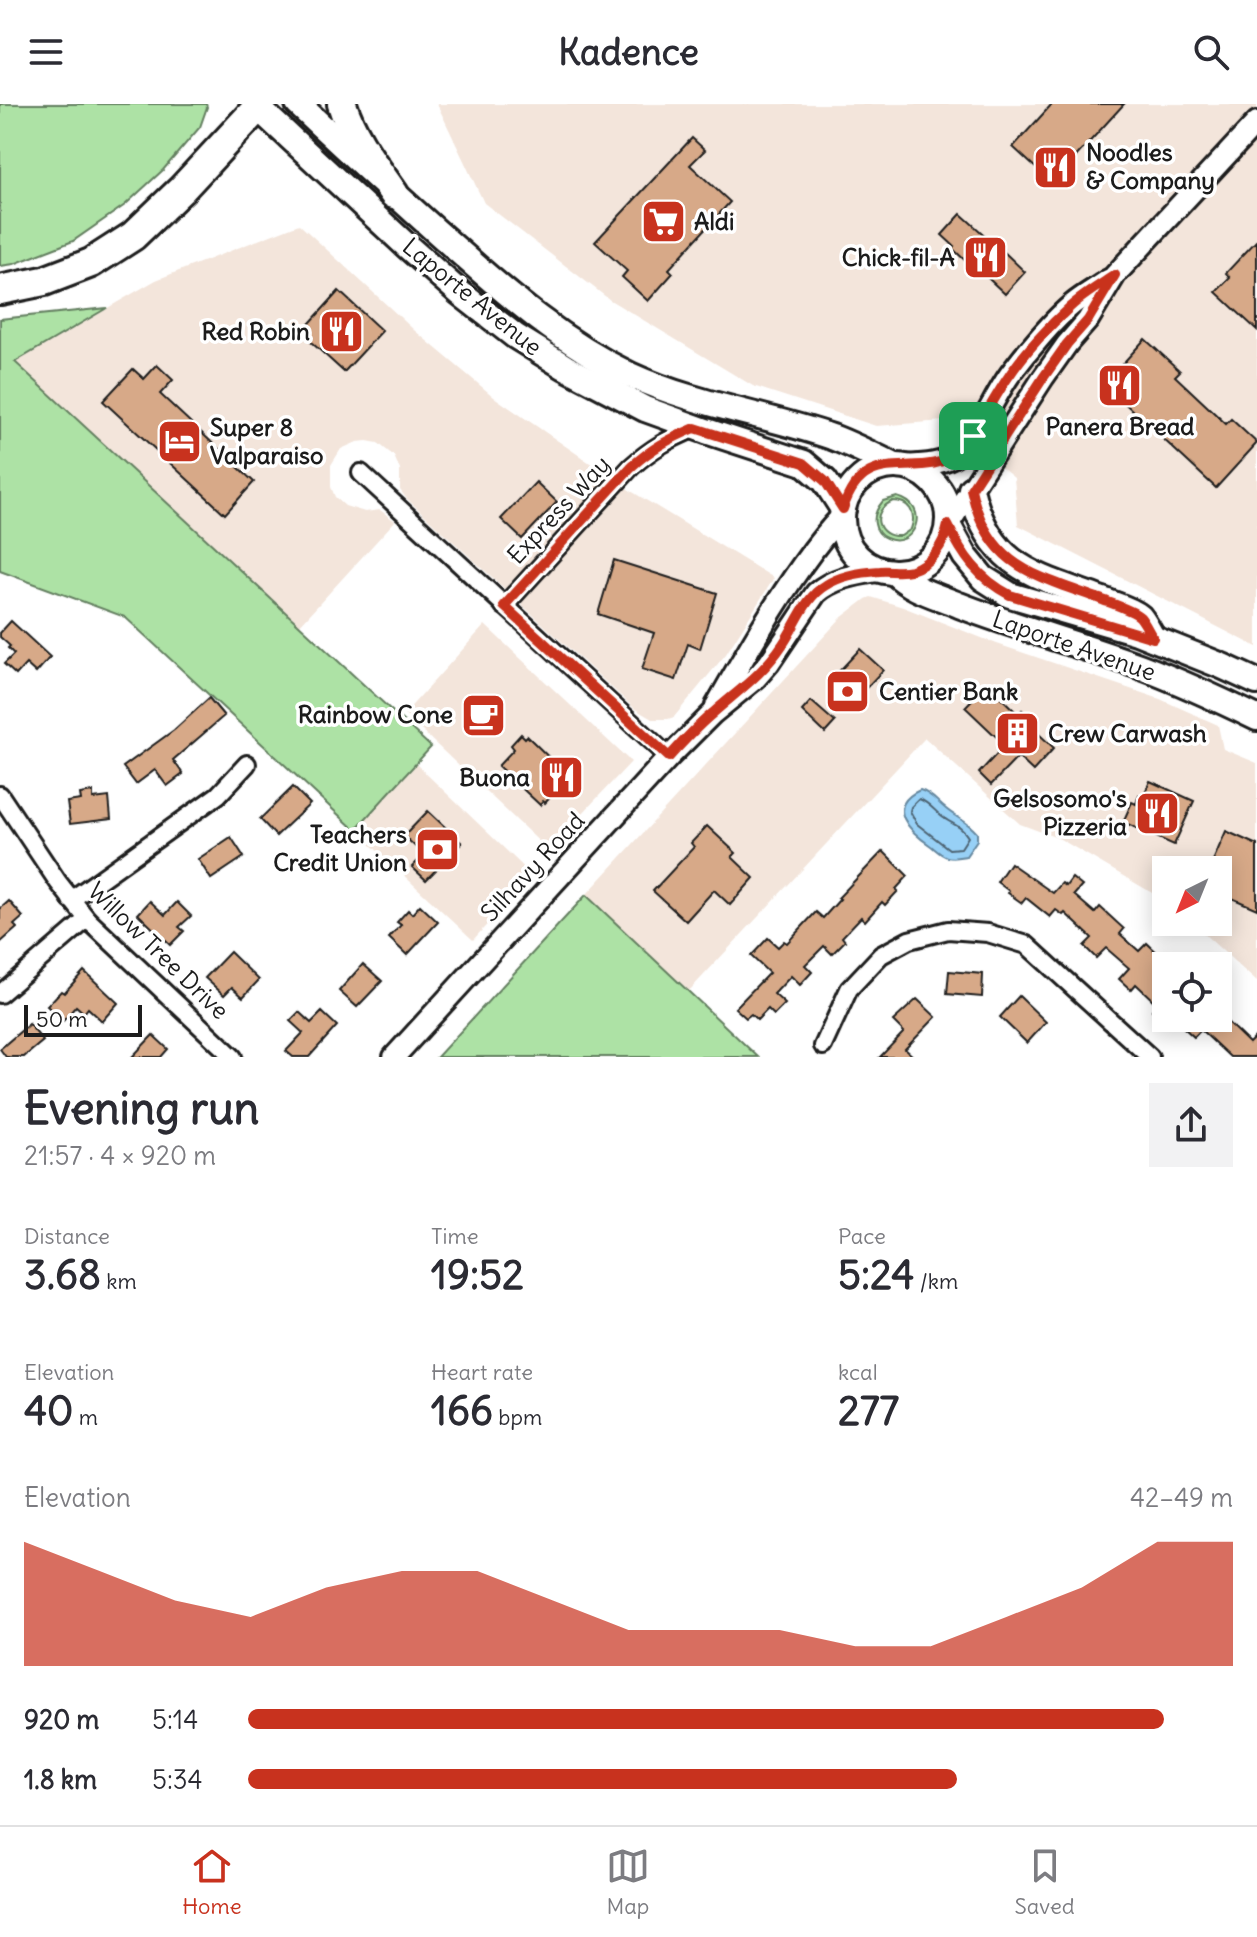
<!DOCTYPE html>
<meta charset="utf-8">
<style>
:root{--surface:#fff;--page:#f2f2f3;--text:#2b2b33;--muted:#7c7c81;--line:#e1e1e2;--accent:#c8321e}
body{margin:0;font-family:Delius,sans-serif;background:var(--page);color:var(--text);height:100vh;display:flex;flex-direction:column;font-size:30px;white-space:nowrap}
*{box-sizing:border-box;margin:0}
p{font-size:26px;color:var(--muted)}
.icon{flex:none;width:44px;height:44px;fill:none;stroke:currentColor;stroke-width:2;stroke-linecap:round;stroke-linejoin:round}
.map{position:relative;height:953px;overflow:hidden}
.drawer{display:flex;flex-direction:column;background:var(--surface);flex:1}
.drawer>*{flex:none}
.needle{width:52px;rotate:223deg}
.fabs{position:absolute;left:1152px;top:752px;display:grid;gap:16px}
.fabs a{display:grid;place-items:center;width:80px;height:80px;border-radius:0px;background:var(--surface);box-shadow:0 4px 20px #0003;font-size:40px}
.scale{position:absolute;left:24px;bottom:20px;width:118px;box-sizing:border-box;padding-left:8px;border:4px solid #1c1c1c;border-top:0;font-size:22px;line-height:28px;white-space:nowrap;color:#1c1c1c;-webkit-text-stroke:6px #fff;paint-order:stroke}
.pin{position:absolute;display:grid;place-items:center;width:68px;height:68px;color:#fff;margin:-34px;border-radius:16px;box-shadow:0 4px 12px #0006}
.round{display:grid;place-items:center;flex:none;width:84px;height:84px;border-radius:0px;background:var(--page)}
.headline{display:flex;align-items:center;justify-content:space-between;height:136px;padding:0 24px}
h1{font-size:44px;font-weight:700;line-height:60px}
.figures{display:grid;grid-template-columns:repeat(3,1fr);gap:12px;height:136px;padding:8px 24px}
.figures div{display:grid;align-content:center}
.figures b{font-size:40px;font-weight:700}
.figures small{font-size:22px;font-weight:400}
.figures p{font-size:22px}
.chart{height:224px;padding:16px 24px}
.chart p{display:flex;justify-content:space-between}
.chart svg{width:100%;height:144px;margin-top:8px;fill:var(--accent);opacity:.7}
ul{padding:0 24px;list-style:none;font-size:26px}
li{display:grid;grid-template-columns:128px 96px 1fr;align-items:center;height:60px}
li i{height:20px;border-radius:10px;background:var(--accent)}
header{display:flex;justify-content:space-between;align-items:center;height:104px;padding:0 24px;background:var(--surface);font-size:36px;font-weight:700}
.dock{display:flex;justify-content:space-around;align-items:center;height:112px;border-top:2px solid var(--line);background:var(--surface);font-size:22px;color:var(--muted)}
.dock a{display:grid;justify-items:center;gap:4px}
.dock .active{color:var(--accent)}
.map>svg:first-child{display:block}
</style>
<header><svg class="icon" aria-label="menu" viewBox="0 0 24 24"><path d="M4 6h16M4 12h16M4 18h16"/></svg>Kadence<svg class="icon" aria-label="search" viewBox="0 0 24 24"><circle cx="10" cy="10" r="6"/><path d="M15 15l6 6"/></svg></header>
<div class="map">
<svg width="1257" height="953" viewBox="0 0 1257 953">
<rect width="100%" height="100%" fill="#fff"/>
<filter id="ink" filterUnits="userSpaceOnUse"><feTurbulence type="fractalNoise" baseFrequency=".0125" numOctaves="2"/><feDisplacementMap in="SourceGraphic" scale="16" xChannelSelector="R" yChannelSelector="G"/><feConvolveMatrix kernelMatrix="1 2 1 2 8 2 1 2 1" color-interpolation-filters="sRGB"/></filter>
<g filter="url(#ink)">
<g fill="#f3e5db">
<polygon points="437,0 1257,0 1257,543 1018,421 1014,374 944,317 876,322 753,282 610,196 484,99"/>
<polygon points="299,120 414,226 494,293 631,387 774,474 726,550 674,613 668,615 652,615 635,605 406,394 400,386 400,366 394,352 378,339 367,337 357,338 341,345 331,361 331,383 335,393 345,402 365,408 380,406 395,417 299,522 14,258 156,176"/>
<polygon points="871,493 903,503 997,540 1160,595 1218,621 1223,645 1257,659 1257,878 1191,818 1218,818 1218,766 1166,766 1166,797 1060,735 1020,720 925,634 689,887 586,791 841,514 866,495"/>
<polygon points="485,521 631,658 548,746 404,610"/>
<polygon points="416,660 532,771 473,836 355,726"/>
</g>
<g fill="#ade2a5" stroke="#647f60" stroke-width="2" fill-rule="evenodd">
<polygon points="0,0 206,0 207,3 200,23 163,66 125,101 73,137 14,160 0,162"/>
<polygon points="107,204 15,258 431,643 355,726 125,513 0,467 0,215"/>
<path d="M897,393C933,402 914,447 886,434C880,432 876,426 875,420C873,411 877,404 883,397ZM893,397C909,397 917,409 911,425L901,432C876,434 869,407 893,397Z"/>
<polygon points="586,791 758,953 437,953"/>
</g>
<path fill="#97d0f6" stroke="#66889f" stroke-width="2" d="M920,686C931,689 937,698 946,705C958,715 966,716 977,729V736L966,752C960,753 953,755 947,753C941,751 935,745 931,742C910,728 884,702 920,686Z"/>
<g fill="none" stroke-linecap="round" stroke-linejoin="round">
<path stroke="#4d6473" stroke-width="2" d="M919,695C928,698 933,705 941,712C951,720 962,722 968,733L961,744L949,745L917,720L910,707L911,703Z"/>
</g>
<g fill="#d7a988" stroke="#1c1c1c" stroke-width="2">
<polygon points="1052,0 1124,0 1052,79 1013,43"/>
<polygon points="692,34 705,46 690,61 730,98 669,165 673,169 648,197 622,173 627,167 595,138"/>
<polygon points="961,110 991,137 992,135 1003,145 1002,146 1025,168 1005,190 974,161 972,163 952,144 954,142 942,131"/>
<polygon points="1257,136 1257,226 1216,188 1230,174 1226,169"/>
<polygon points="339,187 382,227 344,268 301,229"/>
<polygon points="1145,235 1180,267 1175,272 1226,320 1231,315 1257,339 1216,384 1104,280"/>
<polygon points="157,261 173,276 160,290 254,378 225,410 103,297 133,265 144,275"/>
<polygon points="536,378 557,398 522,435 501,415"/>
<polygon points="614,456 717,489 700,545 688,540 676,576 642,565 654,529 598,510"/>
<polygon points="11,517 50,553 36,569 26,560 16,571 4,560 14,550 8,544 10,542 0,533 0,529"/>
<polygon points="860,545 883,566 853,598 830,577"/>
<polygon points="987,580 1018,610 1022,606 1032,615 1028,620 1054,644 1033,667 1018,653 991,681 979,669 1005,641 965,603"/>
<polygon points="209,594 224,612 173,656 183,670 167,682 155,666 136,680 123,663 174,626"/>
<polygon points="811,597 835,618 825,629 802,607"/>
<polygon points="521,630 525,634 527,632 569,673 545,699 543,697 540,701 498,662 514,645 511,641"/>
<polygon points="1150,677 1194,697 1174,741 1123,718 1132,698 1136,700 1139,691 1143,693"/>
<polygon points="293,683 310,700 276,732 260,715"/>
<polygon points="93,688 93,695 109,693 111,715 70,720 67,698 81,696 80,690"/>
<polygon points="428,707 462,739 426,776 412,763 424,751 404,732"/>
<polygon points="707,722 736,749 732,753 754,774 730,801 714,786 686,817 653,787 694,743 691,739"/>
<polygon points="1226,727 1257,741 1257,805 1218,788 1218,766 1209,766"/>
<polygon points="231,733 244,753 211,775 198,755"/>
<polygon points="883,747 908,772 896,785 898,787 885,801 882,798 865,817 861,813 842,833 845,837 832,850 824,842 805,861 812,868 800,881 791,872 774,890 785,900 774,911 768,905 757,916 751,910 746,914 735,904 769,869 751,852 768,834 778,843 784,837 787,839 816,808 823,814 840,795 838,794"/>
<polygon points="1010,759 1053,789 1062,779 1066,782 1072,774 1082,782 1074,791 1095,809 1100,803 1124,825 1120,830 1139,847 1147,839 1166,857 1166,920 1152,906 1157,900 1136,880 1131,886 1119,875 1129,864 1106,844 1096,854 1084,842 1092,834 1065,809 1063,811 1056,806 1050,813 1026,794 1022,799 1008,789 1009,787 997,778"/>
<polygon points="9,797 23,813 14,821 17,824 0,839 0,805"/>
<polygon points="150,797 165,811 177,798 191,812 179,823 184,827 170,841 138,810"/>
<polygon points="420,801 438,818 407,851 389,834 401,821 397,818 408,806 412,810"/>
<polygon points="230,848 259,876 243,893 232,883 224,891 205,874"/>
<polygon points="363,860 382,877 357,903 339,887"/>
<polygon points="84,867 118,899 102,917 88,904 84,909 76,902 63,917 47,902 61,887 64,889"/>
<polygon points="949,867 983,870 982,893 947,890"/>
<polygon points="1019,892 1046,918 1027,939 1000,913"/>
<polygon points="917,895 936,913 905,945 914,953 880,953 904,928 893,917"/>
<polygon points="299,908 311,919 322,908 337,922 309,953 293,953 286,947 303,929 290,917"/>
<polygon points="1173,914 1223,914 1249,939 1257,931 1257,953 1230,953 1201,926 1194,933"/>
<polygon points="29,920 43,937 24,953 6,953 0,945"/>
<polygon points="153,931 168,945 161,953 132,953"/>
</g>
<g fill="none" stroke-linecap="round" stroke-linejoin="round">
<defs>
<g id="minor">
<polyline points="361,369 669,653"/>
<path d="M504,502L631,363C652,344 669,335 695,324"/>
<polyline points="0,691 58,778 87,815 233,953"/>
<polyline points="71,796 218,691 247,660"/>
<polyline points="0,890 87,815"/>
<polyline points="823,942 849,885 881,851 909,836 948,826 988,829 1027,841 1150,953"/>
</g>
<g id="tertiary">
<path d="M903,362C922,361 941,361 957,350C977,336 995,290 1011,269C1026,249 1054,215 1073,200C1084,191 1097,184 1108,176"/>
<polyline points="948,421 1043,274 1067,240 1088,216 1115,171 1257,18"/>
<path d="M716,602C744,553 771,505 803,460C815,443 827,427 842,412"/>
<path d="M394,953L669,653L712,610L756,574L769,559L816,489C834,473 859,470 882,466"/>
</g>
<g id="primary">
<polyline points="254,0 408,143 460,189 515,232 565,263 645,305 706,327 804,359 825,377 843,405"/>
<path d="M298,0C349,48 401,96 454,143C509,192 563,239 630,271C695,301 765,310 832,333C853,341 873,351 893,361"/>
<circle cx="895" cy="415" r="53"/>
<path d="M971,385C989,463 1034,471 1100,495C1111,500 1131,505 1140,513C1145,519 1149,528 1153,534"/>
<polyline points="948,421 965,452 983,474 1010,491 1137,528 1222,562 1257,578"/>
<path d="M894,468C912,486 935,491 959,501C1018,524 1079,540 1139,562C1179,577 1218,595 1257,614"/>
</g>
<g id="motorway">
<path d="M342,0C352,33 374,61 394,90"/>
<polyline points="0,186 44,177 91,159 133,132 182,85 261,0"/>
</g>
</defs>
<use href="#minor" stroke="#1c1c1c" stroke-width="22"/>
<use href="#tertiary" stroke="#1c1c1c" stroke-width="26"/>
<use href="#primary" stroke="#1c1c1c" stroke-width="30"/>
<use href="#motorway" stroke="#1c1c1c" stroke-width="34"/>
<use href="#minor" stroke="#fff" stroke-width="16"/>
<use href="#tertiary" stroke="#fff" stroke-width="20"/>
<use href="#primary" stroke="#fff" stroke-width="24"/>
<use href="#motorway" stroke="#fff" stroke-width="28"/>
</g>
</g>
<g fill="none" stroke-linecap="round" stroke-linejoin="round" filter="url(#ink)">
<defs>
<path id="route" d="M1115,171L1088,216L1067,240L1043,274L971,385C988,463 1034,471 1100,495C1110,499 1133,506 1140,513C1145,519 1149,528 1153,534L1010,491C979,475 962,451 948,421C944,441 931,460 911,466C900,469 890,466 880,467C863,468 840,472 826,481C805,493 796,521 783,540C763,570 739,586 713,609C697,622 683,638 669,653L504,502L631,363C652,344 669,335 695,324L804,359L825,377L843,405C865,335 918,380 960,348C971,339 977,325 984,313C992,299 1000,285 1009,272C1024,249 1050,221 1070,203C1083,191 1100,181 1115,171Z"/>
</defs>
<use href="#route" stroke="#fff" stroke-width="16"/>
<use href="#route" stroke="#c8321e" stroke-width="10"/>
</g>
<defs>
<symbol id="restaurant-square" viewBox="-11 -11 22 22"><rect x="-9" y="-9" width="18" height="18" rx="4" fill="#c8321e" stroke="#fff"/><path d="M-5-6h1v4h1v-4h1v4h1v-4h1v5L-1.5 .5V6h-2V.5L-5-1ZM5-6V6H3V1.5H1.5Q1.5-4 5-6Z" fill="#fff"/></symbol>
<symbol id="supermarket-square" viewBox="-11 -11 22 22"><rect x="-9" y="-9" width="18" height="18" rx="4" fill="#c8321e" stroke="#fff"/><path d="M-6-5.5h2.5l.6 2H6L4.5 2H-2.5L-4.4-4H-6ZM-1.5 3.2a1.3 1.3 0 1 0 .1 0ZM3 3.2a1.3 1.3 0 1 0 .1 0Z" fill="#fff"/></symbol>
<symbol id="hotel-square" viewBox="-11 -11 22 22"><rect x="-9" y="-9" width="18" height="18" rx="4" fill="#c8321e" stroke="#fff"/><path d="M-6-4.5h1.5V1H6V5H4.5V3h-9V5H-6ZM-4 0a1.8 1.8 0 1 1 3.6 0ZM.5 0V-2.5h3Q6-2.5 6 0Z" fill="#fff"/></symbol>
<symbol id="bank-square" viewBox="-11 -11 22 22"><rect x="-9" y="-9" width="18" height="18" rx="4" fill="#c8321e" stroke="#fff"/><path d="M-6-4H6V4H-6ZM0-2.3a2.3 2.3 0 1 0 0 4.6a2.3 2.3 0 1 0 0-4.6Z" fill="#fff"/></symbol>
<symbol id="cafe-square" viewBox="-11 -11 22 22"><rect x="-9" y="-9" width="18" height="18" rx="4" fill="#c8321e" stroke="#fff"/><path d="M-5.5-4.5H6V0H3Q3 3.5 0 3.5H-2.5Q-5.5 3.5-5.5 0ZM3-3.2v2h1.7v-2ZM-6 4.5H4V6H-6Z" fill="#fff"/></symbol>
<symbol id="building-square" viewBox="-11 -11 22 22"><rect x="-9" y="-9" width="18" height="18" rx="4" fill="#c8321e" stroke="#fff"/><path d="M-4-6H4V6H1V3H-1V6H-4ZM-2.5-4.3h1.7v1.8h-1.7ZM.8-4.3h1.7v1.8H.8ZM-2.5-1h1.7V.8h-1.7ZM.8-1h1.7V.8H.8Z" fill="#fff"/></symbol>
</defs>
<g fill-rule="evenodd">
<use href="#restaurant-square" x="1030" y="38" width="51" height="51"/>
<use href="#supermarket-square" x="638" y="92" width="51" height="51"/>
<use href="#restaurant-square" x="960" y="128" width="51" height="51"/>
<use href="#restaurant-square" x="316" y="202" width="51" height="51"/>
<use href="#restaurant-square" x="1094" y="256" width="51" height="51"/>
<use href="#hotel-square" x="154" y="312" width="51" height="51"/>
<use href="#bank-square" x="822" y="562" width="51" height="51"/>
<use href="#cafe-square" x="458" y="586" width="51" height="51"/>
<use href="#building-square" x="992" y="604" width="51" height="51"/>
<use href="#restaurant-square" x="536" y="648" width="51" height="51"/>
<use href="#restaurant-square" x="1132" y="684" width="51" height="51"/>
<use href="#bank-square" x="412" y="720" width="51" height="51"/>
</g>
<g text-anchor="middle" stroke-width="7" stroke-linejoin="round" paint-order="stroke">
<g font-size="24" font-weight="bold" fill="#1c1c1c" stroke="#fff" text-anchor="end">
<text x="1086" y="57" text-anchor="start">Noodles<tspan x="1086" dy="28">&amp; Company</tspan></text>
<text x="694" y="126" text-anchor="start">Aldi</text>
<text x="955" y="162">Chick-fil-A</text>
<text x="310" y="236">Red Robin</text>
<text x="1120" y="331" text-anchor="middle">Panera Bread</text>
<text x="210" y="332" text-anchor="start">Super 8<tspan x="210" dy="28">Valparaiso</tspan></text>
<text x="879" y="596" text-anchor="start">Centier Bank</text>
<text x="453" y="619">Rainbow Cone</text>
<text x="1048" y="638" text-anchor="start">Crew Carwash</text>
<text x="530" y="682">Buona</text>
<text x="1127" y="703">Gelsosomo's<tspan x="1127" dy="28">Pizzeria</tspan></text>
<text x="407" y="739">Teachers<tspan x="407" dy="28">Credit Union</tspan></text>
</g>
<g font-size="24" fill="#1c1c1c" stroke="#fff">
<text transform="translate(472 193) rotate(39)" y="8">Laporte Avenue</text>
<text transform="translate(559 406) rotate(-47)" y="8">Express Way</text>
<text transform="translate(1074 542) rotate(19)" y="8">Laporte Avenue</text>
<text transform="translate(533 763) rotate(-47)" y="8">Silhavy Road</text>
<text transform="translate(158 847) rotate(44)" y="8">Willow Tree Drive</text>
</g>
</g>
</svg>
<div class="fabs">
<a><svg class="needle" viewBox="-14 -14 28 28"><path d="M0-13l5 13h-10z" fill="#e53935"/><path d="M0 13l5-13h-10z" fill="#7c7c81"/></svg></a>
<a><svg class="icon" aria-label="locate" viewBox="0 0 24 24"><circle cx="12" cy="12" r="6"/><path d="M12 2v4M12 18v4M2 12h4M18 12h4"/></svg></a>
</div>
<div class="scale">50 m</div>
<div class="pin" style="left:973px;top:332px;background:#1e9e55"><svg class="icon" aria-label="arrive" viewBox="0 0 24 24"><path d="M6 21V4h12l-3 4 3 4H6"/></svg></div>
</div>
<section class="drawer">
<div class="headline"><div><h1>Evening run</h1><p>21:57 · 4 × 920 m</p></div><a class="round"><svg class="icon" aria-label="share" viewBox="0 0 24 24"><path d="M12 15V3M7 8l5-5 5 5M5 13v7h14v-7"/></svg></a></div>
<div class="figures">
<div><p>Distance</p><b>3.68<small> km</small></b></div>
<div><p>Time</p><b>19:52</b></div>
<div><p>Pace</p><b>5:24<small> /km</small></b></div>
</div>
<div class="figures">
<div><p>Elevation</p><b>40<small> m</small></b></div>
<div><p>Heart rate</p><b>166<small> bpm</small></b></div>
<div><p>kcal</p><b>277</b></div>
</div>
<div class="chart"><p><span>Elevation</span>42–49 m</p>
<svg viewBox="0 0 160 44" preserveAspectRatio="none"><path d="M0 44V6L10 15L20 24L30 29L40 20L50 15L60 15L70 24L80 33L90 33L100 33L110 38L120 38L130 29L140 20L150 6L160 6V44z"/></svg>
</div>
<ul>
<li><b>920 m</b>5:14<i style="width:93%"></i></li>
<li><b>1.8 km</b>5:34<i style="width:72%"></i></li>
</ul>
</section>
<nav class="dock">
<a class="active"><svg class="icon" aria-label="home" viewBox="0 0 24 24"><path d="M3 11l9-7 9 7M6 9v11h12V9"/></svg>Home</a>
<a><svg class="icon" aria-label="map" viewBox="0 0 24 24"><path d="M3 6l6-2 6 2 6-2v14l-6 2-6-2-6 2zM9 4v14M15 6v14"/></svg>Map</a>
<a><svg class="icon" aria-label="saved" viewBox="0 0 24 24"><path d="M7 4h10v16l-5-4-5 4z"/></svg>Saved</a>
</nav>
